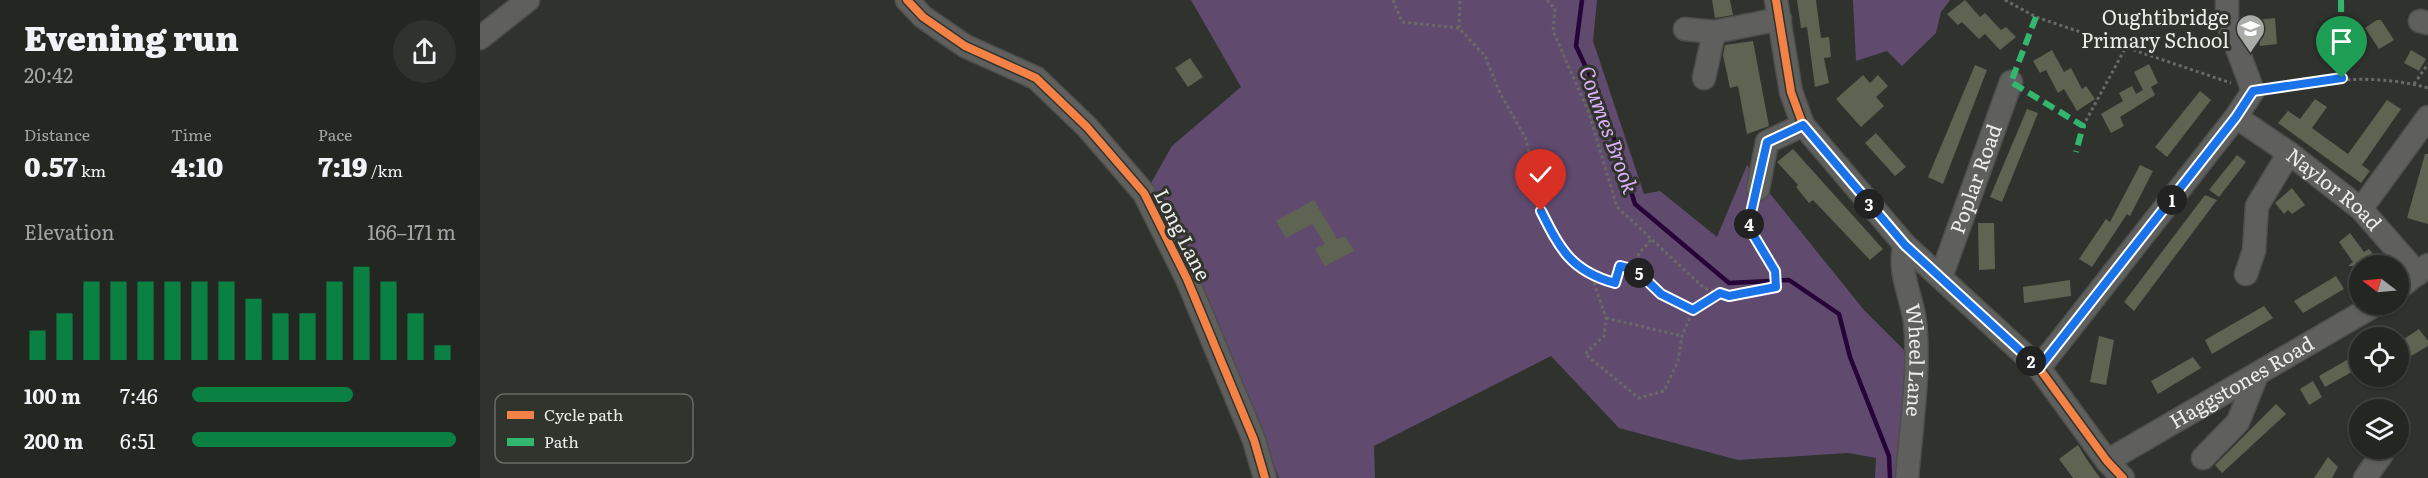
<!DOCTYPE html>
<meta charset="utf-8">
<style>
:root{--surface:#242622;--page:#30322f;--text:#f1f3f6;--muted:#a3a5a5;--line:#414340;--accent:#0b8043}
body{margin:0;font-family:Literata,serif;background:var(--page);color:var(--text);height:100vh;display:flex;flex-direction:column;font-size:22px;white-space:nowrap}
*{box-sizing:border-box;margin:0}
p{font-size:20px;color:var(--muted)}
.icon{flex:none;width:33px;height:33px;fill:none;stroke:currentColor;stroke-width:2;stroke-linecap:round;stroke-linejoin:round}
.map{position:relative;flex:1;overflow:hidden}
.drawer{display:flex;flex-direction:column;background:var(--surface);width:480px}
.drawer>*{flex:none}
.needle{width:39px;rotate:286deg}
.tools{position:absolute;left:1869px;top:255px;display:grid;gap:12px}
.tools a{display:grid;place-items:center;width:60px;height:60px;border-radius:50%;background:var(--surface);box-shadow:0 2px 4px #0004,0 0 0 2px var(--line);font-size:30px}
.pin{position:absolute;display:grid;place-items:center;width:51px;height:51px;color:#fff;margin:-62px -26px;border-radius:50% 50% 50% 0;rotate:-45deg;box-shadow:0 0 6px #0007}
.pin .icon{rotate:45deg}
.km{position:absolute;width:30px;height:30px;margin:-15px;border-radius:50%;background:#222;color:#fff;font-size:16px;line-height:30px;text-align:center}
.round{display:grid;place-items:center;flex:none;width:63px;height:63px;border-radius:32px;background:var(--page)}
.headline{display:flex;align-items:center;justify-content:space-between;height:102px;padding:0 24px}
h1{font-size:33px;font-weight:800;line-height:45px}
.stats{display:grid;grid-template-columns:repeat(3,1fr);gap:9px;height:102px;padding:6px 24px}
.stats div{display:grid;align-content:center}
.stats b{font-size:26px;font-weight:800}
.stats small{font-size:16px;font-weight:400}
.stats p{font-size:16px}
.chart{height:168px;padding:12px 24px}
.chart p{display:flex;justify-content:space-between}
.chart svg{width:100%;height:108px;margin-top:6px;stroke:var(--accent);stroke-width:6}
ul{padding:0 24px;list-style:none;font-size:20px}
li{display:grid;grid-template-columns:96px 72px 1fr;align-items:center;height:45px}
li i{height:15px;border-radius:8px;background:var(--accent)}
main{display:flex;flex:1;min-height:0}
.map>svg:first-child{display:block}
</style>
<main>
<section class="drawer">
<div class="headline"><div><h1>Evening run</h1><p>20:42</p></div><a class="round"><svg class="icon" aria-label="share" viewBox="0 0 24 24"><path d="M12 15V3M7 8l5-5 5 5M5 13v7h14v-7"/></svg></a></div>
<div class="stats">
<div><p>Distance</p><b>0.57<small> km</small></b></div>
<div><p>Time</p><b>4:10</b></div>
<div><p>Pace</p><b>7:19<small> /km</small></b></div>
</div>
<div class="chart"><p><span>Elevation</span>166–171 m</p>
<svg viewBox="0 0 160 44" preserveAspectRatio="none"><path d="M5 44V32M15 44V25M25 44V12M35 44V12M45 44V12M55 44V12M65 44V12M75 44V12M85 44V19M95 44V25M105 44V25M115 44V12M125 44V6M135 44V12M145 44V25M155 44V38"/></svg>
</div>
<ul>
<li><b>100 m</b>7:46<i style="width:61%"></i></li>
<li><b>200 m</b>6:51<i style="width:100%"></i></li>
</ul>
</section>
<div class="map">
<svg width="1948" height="478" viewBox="0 0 1948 478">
<rect width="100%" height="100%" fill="#30322e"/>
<g fill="#604b6f">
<polygon points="711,0 1117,0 1113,41 1164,194 1180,191 1237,237 1267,165 1384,310 1430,356 1422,404 1420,478 1395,478 1396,458 1368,453 1258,460 1139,428 1071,356 894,446 895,478 799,478 780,429 671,183 692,146 761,87"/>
<polygon points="1373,0 1470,0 1461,12 1456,33 1422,66 1407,51 1376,61"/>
</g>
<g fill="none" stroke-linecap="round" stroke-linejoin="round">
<polyline stroke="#260437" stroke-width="4.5" points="1102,0 1096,46 1123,104 1155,204 1249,283 1309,280 1359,314 1370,357 1409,456 1410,478"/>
</g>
<g fill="#5e6352">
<polygon points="1232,0 1250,0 1253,15 1235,18"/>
<polygon points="1317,0 1336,0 1341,38 1349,37 1351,57 1344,58 1349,83 1335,87 1327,27 1321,28"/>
<polygon points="1485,0 1500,17 1505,13 1521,30 1526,27 1536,37 1520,50 1505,34 1499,39 1482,22 1478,25 1467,14"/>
<polygon points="1795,18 1797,44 1780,46 1777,20"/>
<polygon points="1897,20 1901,20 1914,40 1899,49 1885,28"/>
<polygon points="1273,41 1289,126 1267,134 1258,86 1250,88 1243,55 1245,45"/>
<polygon points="1572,50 1584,72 1591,68 1602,89 1606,86 1615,99 1597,111 1584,89 1578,93 1566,70 1560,73 1553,61"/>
<polygon points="1931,50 1946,59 1939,71 1924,63"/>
<polygon points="710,58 723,77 708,87 695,68"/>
<polygon points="1669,64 1678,83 1671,87 1675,95 1640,117 1644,126 1631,133 1621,114 1643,101 1639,93 1652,86 1656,94 1663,90 1654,72"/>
<polygon points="1495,65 1507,70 1463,184 1448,177"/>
<polygon points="1383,75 1390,83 1398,75 1408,86 1396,97 1404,106 1381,127 1356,99"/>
<polygon points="1720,91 1731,100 1687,157 1675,147"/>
<polygon points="1835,99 1847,107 1832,128 1868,154 1907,100 1921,109 1882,165 1890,171 1881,183 1798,123 1808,111 1820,119"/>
<polygon points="1547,109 1558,113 1522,202 1510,197"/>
<polygon points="1396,133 1426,167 1415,176 1385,143"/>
<polygon points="1313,149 1403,249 1390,260 1333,200 1329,203 1316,187 1318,185 1297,162"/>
<polygon points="1945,154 1948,154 1948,224 1927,218"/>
<polygon points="1757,155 1766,162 1739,197 1729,190"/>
<polygon points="1660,165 1673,171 1650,216 1647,214 1612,267 1599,259 1626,219 1630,222"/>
<polygon points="1812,188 1825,205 1812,214 1808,210 1804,214 1795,203"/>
<polygon points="1725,195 1737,200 1654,311 1644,302"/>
<polygon points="834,200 857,239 865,236 874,251 845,266 835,249 845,244 832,224 806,238 796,221"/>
<polygon points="1498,223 1514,223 1515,269 1499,270"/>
<polygon points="1870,233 1884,252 1889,249 1898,261 1894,266 1868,266 1873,262 1859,242"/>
<polygon points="1856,276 1864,289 1823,313 1814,301"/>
<polygon points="1590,280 1591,296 1544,303 1543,287"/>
<polygon points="1784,306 1793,318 1732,354 1725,340"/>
<polygon points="1939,329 1948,341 1948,346 1931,356 1921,341"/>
<polygon points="1619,336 1634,340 1626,385 1610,382"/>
<polygon points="1713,357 1721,368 1678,394 1671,381"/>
<polygon points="1872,357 1879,368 1845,387 1839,376"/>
<polygon points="1833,381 1842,397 1829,405 1820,389"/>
<polygon points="1796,404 1806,414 1742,473 1735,465"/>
<polygon points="1598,445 1606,458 1620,478 1593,478 1579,459"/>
<polygon points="1848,457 1858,467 1852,478 1834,478"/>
</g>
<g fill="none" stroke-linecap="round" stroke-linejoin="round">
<defs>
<g id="minor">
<polyline points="427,0 443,17 485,46 556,78 607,127 664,193 707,279 774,440 785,478"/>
<polyline points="1296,0 1311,92 1323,125 1425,245 1559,368 1627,461 1643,478"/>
<polyline points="1940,21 1948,23"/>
<polyline points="1205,29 1234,32"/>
<polyline points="0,38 48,0"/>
<polyline points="1224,78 1234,32 1300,19"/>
<path id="s1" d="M1756,117L1809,153L1881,209L1938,274"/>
<polyline points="1278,189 1287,142 1323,125"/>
<polyline points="1881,209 1948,117"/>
<path id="s2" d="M1425,245C1417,270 1432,297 1435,322C1440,370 1431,429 1427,478"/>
<polyline points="1766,274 1774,251 1777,206 1809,153"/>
<path id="s3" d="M1461,277L1531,82"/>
<polyline points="1918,289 1948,265"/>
<polyline points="1559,368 1756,117 1773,91 1747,21 1747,0"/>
<polyline points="1723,458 1758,422 1776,377"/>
<path id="s4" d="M1627,461L1897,304"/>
<polyline points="1885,478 1902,454"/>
</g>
</defs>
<use href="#minor" stroke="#4e4f4d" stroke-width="25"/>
<g stroke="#696a68" stroke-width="3" stroke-dasharray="3 3" stroke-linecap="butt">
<polyline points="913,0 922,22 979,28 1005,56 1020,93 1046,139 1061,211 1081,251 1112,277 1135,283 1140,266 1156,270"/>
<polyline points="1067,0 1075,9 1073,31 1109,113 1137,207 1224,288 1249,296 1296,287 1295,271 1268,226 1274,205"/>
<polyline points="1525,0 1556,17 1751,83"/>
<polyline points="979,28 980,0"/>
<polyline points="1934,84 1948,64"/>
<path d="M1790,90C1842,80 1895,73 1948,88"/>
<polyline points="1603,126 1646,47"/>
<polyline points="1171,240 1159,253 1156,270 1181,294 1213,310"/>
<polyline points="1112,277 1126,318 1124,336 1105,354 1159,398 1184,391 1198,361 1202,336 1213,310 1240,293"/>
<polyline points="1126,318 1202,336"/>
</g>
<use href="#minor" stroke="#5f5f5e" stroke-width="22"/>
<g stroke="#33b770" stroke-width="6" stroke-dasharray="12 6" stroke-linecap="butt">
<polyline points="1861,0 1862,78"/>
<polyline points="1556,17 1531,82 1603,126 1596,152"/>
</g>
<defs>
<g id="cycleway">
<polyline points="427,0 443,17 485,46 556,78 607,127 664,193 707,279 774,440 785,478"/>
<polyline points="1296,0 1311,92 1323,125 1425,245 1559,368 1627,461 1643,478"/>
<polyline points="1559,368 1756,117 1773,91"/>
</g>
</defs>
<use href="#cycleway" stroke="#31332d" stroke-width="11"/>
<use href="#cycleway" stroke="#f48246" stroke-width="8"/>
</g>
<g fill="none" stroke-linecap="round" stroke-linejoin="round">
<defs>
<path id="route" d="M1061,211C1080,249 1091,271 1135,283L1140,266L1156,270L1181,294L1213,310L1240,293L1249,296L1296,287L1295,271L1268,226L1287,142L1323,125L1425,245L1559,368L1756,117L1773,91L1862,78"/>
</defs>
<use href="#route" stroke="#fff" stroke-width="12"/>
<use href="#route" stroke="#1a73e8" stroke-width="8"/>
</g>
<defs>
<symbol id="school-pin" viewBox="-11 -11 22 30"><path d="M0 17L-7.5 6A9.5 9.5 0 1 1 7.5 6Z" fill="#aaaca8" stroke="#31332d"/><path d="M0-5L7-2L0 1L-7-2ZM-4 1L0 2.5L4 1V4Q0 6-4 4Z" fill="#fff"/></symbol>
</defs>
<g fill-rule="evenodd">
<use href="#school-pin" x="1754" y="12" width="33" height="45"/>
</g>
<g text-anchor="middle" stroke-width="6" stroke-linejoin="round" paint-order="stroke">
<g font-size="20" fill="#ecede9" stroke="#31332d" text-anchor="end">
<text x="1749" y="25">Oughtibridge<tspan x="1749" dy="23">Primary School</tspan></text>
</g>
<g font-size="20" fill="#ecede9" stroke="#31332d">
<text dy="7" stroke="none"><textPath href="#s3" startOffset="104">Poplar Road</textPath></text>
<text dy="7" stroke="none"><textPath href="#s1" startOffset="122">Naylor Road</textPath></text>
<text transform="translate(702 235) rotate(63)" y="7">Long Lane</text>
<text dy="7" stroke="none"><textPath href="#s2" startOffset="117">Wheel Lane</textPath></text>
<text dy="7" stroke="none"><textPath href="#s4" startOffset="156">Haggstones Road</textPath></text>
</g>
<g font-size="21" font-style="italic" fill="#dcb1f9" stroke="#31332d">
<text transform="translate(1128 130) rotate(70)" y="7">Coumes Brook</text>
</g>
</g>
<rect x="15" y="394" width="198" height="69" rx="9" fill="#31332d" stroke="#696b65" stroke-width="1.5"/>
<rect x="27" y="411" width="27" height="8" fill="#f48246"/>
<rect x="27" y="438" width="27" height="8" fill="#33b770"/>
<g font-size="16" fill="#ecede9">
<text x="64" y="421">Cycle path</text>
<text x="64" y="448">Path</text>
</g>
</svg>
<div class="tools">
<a><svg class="needle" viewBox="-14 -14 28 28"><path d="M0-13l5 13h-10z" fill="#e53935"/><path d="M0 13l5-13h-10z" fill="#a3a5a5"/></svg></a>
<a><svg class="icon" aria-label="locate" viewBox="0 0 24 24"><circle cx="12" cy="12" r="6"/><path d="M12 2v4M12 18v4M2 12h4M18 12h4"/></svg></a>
<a><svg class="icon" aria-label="layers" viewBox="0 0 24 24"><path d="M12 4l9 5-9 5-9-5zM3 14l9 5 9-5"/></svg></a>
</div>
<div class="pin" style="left:1862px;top:78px;background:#1e9e55"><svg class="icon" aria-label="arrive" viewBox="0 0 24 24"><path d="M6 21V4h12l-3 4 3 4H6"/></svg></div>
<div class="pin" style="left:1061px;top:211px;background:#d93025"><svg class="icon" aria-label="check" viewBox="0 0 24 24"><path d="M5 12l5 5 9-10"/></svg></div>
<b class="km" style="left:1692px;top:200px">1</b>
<b class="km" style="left:1551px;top:361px">2</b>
<b class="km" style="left:1389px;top:204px">3</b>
<b class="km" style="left:1269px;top:224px">4</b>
<b class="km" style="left:1159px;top:273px">5</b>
</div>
</main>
